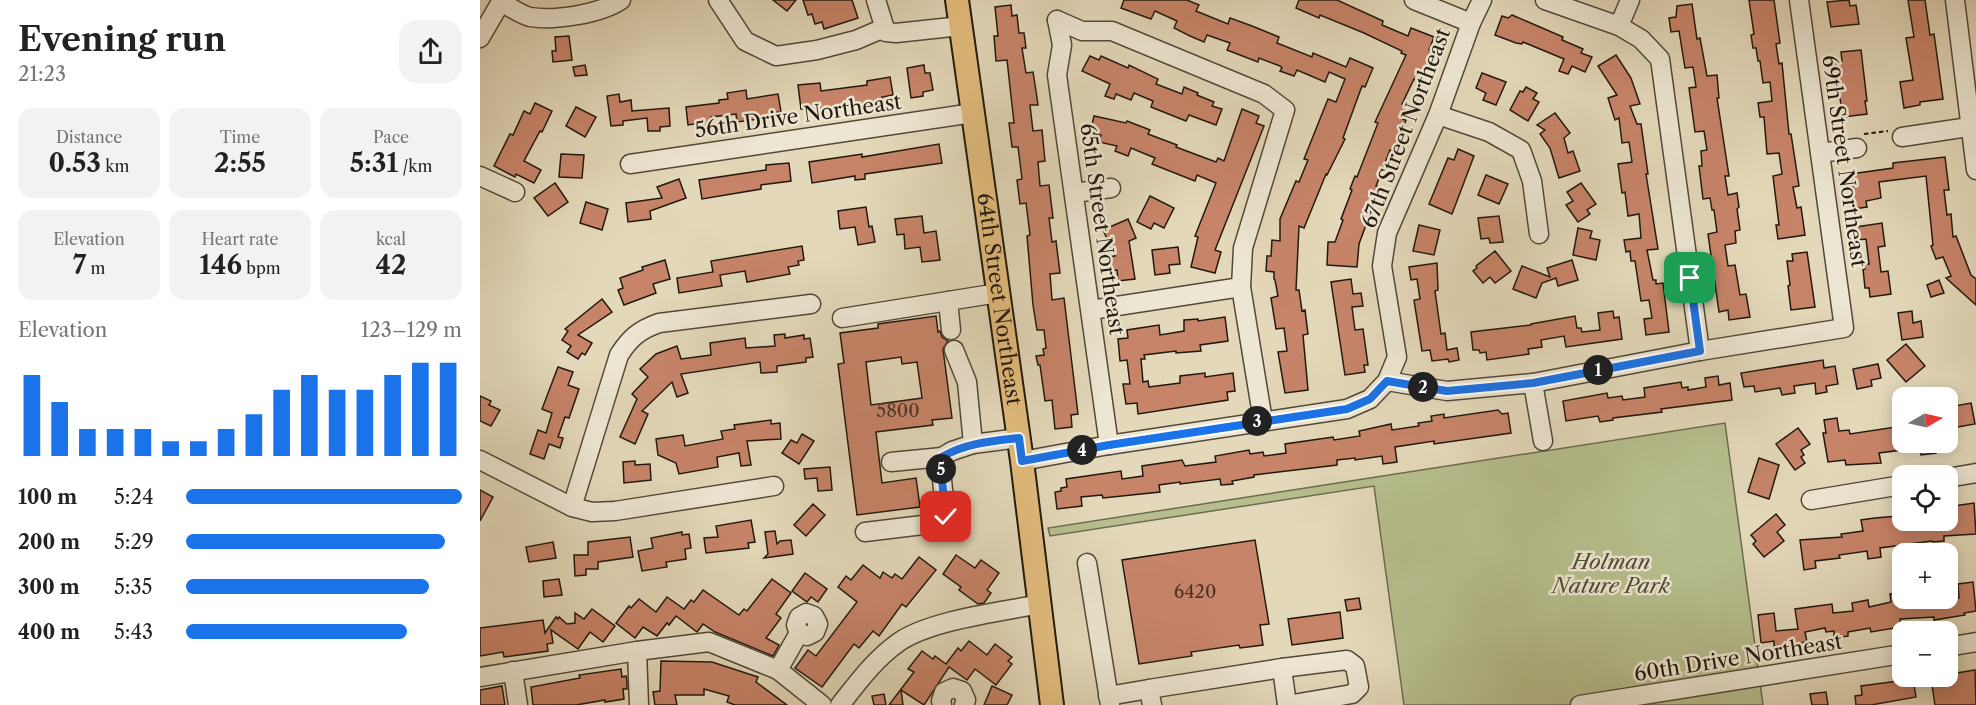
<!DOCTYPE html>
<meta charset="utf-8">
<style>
:root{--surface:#fff;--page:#f2f2f2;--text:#222;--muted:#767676;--accent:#1a73e8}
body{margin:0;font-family:"Libre Caslon Text",serif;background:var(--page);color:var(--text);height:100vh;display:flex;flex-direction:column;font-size:22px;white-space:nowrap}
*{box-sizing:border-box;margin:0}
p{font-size:20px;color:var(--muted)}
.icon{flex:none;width:33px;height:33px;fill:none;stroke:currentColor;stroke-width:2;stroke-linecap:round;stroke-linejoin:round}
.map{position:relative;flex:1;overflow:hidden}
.details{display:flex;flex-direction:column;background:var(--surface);width:480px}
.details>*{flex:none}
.needle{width:39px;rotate:81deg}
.buttons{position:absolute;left:1412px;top:387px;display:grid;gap:12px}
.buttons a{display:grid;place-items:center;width:66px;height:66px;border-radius:12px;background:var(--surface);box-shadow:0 3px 15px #0003;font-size:30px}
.pin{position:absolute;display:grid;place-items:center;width:51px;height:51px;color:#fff;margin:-26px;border-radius:12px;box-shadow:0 3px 9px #0006}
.km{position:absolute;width:30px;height:30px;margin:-15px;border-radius:50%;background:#222;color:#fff;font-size:16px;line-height:30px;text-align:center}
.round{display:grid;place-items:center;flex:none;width:63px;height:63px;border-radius:18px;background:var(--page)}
.head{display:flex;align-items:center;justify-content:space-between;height:102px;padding:0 18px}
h1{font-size:33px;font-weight:700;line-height:45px}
.figures{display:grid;grid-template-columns:repeat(3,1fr);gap:9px;height:102px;padding:6px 18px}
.figures div{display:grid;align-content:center;border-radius:15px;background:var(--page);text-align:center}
.figures b{font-size:26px;font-weight:700}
.figures small{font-size:16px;font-weight:400}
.figures p{font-size:16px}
.chart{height:168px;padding:12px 18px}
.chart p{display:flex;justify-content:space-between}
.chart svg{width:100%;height:108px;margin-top:6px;stroke:var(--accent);stroke-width:6}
ul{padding:0 18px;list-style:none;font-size:20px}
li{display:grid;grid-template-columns:96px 72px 1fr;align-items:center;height:45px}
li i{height:15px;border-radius:8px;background:var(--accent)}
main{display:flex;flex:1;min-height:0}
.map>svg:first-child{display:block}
</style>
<main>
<section class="details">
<div class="head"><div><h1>Evening run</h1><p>21:23</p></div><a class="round"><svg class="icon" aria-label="share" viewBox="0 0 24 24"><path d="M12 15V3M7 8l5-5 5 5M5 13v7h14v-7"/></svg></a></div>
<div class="figures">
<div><p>Distance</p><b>0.53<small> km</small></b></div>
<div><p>Time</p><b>2:55</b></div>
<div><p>Pace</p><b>5:31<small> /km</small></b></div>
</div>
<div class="figures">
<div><p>Elevation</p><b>7<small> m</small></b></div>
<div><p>Heart rate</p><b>146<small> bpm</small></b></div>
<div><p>kcal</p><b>42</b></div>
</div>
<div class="chart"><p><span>Elevation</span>123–129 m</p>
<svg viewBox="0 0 160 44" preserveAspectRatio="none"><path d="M5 44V11M15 44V22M25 44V33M35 44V33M45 44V33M55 44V38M65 44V38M75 44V33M85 44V27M95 44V17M105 44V11M115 44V17M125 44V17M135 44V11M145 44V6M155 44V6"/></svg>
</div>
<ul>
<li><b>100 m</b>5:24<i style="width:100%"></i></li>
<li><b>200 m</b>5:29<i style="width:94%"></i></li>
<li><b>300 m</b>5:35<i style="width:88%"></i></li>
<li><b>400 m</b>5:43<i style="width:80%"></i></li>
</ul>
</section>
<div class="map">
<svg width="1496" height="705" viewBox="0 0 1496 705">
<rect width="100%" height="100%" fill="#e3d8b9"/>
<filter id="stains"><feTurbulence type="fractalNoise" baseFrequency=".00333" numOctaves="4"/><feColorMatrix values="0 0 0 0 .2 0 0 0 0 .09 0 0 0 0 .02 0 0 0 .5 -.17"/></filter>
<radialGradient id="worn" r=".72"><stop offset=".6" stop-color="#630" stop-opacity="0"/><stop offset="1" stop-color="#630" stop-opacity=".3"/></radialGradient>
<polygon fill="#b6be8d" stroke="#6c6c4e" stroke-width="1.5" points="1245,423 1283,705 924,705 894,486 570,536 568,528"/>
<g fill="#c78469" stroke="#22190e" stroke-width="1.5" fill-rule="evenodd">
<polygon points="293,0 316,0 307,11"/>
<polygon points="323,0 372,0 378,18 344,29 342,22 335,24 332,14 328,15"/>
<polygon points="644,0 707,0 719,5 716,11 748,24 750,18 772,26 799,37 797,43 832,57 833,53 866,67 870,58 893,68 885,87 882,86 863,138 865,139 847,175 846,174 824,228 819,226 816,290 819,290 822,311 825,310 828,334 823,335 828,390 805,393 798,352 807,351 804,328 796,329 791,298 798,296 795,280 794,279 794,272 786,271 787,256 791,256 792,240 800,241 800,219 816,181 819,182 828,160 824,159 848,99 856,102 865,79 849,72 845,82 817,70 814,76 800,71 802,68 800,66 779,58 778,62 747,50 750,43 727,35 724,42 710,36 694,28 697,21 675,11 671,19 641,8"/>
<polygon points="819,0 857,0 903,21 902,25 928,36 931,28 954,37 949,50 953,51 941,82 934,79 922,104 927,105 921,119 926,120 914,151 910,150 896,186 900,187 879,244 877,267 847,265 848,242 855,242 863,220 861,219 872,190 870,189 875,176 877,177 898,123 895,122 926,55 921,53 922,51 884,33 840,15 839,18 816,8"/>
<polygon points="1269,0 1294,0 1300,43 1296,44 1299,64 1302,63 1309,134 1311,134 1319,186 1313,187 1317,208 1321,207 1325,235 1298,239 1296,225 1299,225 1293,176 1302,174 1299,153 1287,154 1284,117 1280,117 1278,103 1292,101 1290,82 1283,83 1280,61 1278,61 1276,48 1273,48 1271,35 1274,34"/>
<polygon points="1369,0 1370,6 1376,5 1379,24 1351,27 1347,2"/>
<polygon points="1428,0 1445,0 1450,35 1454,34 1463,99 1440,102 1440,105 1424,108 1420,82 1433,80 1426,38 1434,37"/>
<polygon points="1212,4 1217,39 1220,38 1227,76 1237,75 1239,98 1237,98 1249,176 1245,176 1248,195 1257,193 1259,207 1257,209 1260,230 1255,231 1256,243 1245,245 1248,266 1255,265 1260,295 1266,294 1270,317 1249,320 1248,310 1239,312 1228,234 1237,232 1234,210 1232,210 1230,198 1223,199 1219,166 1222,166 1221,151 1227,150 1224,131 1215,132 1209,88 1216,87 1213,67 1205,68 1199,31 1191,32 1189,18 1196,17 1197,6"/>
<polygon points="531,5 532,16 537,15 539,33 544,33 546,48 542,48 546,73 553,72 556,91 558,105 550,105 553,131 562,130 565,161 558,162 560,186 569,185 573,218 569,218 572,242 576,241 580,273 570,274 572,300 584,298 598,414 591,415 592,427 575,429 572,400 565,401 560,365 558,365 556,356 564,355 563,349 566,348 564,330 557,330 553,305 547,236 550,235 546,203 540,204 537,180 542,179 538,147 532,147 529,123 534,123 527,60 516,61 514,36 518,36 515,7"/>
<polygon points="1032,15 1083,37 1082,40 1103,49 1101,53 1112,57 1105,72 1092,66 1088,74 1079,71 1084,59 1043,42 1042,44 1036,43 1015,35 1022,16 1028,18"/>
<polygon points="89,36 92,60 73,62 72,51 76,51 75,37"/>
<polygon points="1381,50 1387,101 1385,101 1387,114 1363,117 1354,62 1362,61 1361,52"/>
<polygon points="1136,55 1151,78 1160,104 1150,106 1157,124 1161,124 1168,174 1166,174 1178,249 1167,250 1173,280 1176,280 1176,284 1183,283 1189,332 1166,335 1164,319 1172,318 1169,300 1161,301 1155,261 1151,261 1150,251 1146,252 1144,240 1161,238 1159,214 1148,216 1145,192 1142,193 1138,164 1152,162 1149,142 1142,143 1139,118 1135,120 1128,98 1137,95 1118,66"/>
<polygon points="610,56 619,60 621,56 648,68 649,65 678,79 676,84 702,94 704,87 718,93 717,95 734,102 732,106 742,109 736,125 709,115 706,121 671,107 673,101 654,93 651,100 636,94 634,99 625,96 630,84 602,71"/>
<polygon points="105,65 107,75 95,76 93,67"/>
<polygon points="444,65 445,73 450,73 453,90 443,92 443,96 431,98 427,68"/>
<polygon points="1002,73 1026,82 1016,105 1003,100 1006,93 996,88"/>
<polygon points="410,77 413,95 402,97 403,101 331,111 331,108 321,109 318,85 340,83 341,91 387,85 387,81"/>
<polygon points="1046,87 1057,93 1053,99 1059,102 1048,121 1030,110 1040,91 1043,92"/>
<polygon points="266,90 267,99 298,94 301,112 290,113 291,118 279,119 257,122 256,114 231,117 233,125 221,127 220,123 208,125 206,107 239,103 239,100 248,99 247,93"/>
<polygon points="139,94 140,102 151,100 152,111 189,108 190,126 180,127 180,131 168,131 167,118 143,121 143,125 131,126 127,96"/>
<polygon points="55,103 72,111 62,132 60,131 44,161 61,170 54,183 36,174 35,177 14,166 30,134 33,135 44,111 50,114"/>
<polygon points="96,107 116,117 105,137 86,126"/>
<polygon points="762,109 779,116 776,123 784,126 735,250 741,252 735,273 711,267 718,237 715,236 736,183 717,175 715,181 672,164 675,158 651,148 648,156 635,151 637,146 619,142 621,135 610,133 614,116 646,123 647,121 670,130 668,134 697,145 696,147 736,162 738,158 744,161"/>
<polygon points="1075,113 1090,133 1084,138 1088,153 1093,151 1100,171 1079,178 1070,148 1060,134 1065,130 1057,125"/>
<polygon points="459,144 462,163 385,174 385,179 375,180 375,176 332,183 329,162 382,154 382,157"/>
<polygon points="978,149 994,156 972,214 949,204 968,158 974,160"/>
<polygon points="81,154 104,155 102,178 79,177"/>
<polygon points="1465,157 1469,190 1464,190 1467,215 1471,214 1473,237 1476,236 1491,275 1496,279 1496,305 1466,278 1471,276 1463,257 1456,259 1451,246 1453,245 1446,176 1399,182 1401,198 1386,201 1387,207 1374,209 1371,189 1373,189 1371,174 1413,168 1413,163"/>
<polygon points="309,163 311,181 281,185 281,189 222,199 219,180 286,170 286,165"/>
<polygon points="1006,175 1028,184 1019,204 998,195"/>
<polygon points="199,179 206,198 170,211 171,219 148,222 146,203 182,198 177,187"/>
<polygon points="75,183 88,202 68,216 54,198"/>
<polygon points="1101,183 1116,204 1107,210 1110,214 1098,222 1086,205 1093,201 1087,192"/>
<polygon points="670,196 694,208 684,228 674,223 671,229 657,222"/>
<polygon points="106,202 128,209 122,230 100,223"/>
<polygon points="386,207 389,227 392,226 395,242 378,245 375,227 360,229 358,211"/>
<polygon points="442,216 444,233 456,231 460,260 442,262 440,247 425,249 424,234 417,235 415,219"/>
<polygon points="1019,216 1023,242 1010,243 1009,238 1001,239 998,218"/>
<polygon points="648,219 656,238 649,241 655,279 638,281 637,270 629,271 627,257 635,256 623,230"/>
<polygon points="1402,223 1405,246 1398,247 1401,272 1408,271 1411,294 1390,297 1389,288 1385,288 1383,269 1385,269 1384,264 1389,264 1386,239 1378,240 1376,227"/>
<polygon points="939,225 960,230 954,255 933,251"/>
<polygon points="1098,228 1112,231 1110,238 1120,240 1116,260 1093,255"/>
<polygon points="322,246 324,260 318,261 319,265 308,267 310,274 267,282 265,271 240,275 242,286 199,293 197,278 233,272 231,261"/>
<polygon points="698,247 700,264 689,265 690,273 675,275 672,250"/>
<polygon points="1015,251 1031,271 1015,283 1010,277 1003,283 993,271 997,268 996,266"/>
<polygon points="1327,252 1335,307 1311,310 1308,286 1310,285 1307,261 1313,261 1312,254"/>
<polygon points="185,260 190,279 173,284 176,293 144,305 138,290 143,288 140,278 163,270 162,267"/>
<polygon points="1092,260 1098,280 1078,286 1076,278 1062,283 1056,298 1033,289 1042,266 1070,277 1067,268"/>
<polygon points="957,263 958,290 955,291 961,334 965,333 967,350 977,348 979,360 969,362 968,359 952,361 950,350 942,351 934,300 940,299 937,279 931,280 929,267"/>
<polygon points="871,279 873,294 881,293 883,306 872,307 875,330 883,329 888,365 884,365 885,372 865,375 851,282"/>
<polygon points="1459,280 1464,293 1451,297 1447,285"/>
<polygon points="122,299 132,312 98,335 112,343 105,355 102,353 98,359 87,352 91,346 82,340 88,331 85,329"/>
<polygon points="1133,311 1134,318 1139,317 1142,339 1086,347 1084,336 1061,340 1062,347 1048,349 1049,354 1007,360 1006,352 1000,353 999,350 993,350 991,332 1051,325 1051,324 1095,316 1097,328 1101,328 1102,332 1120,330 1118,313"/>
<polygon points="1432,311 1433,323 1441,321 1443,337 1422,340 1418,313"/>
<path d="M456,316L458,332L460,331L462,337L468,341L463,349L472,418L452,420L453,425L396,432L402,483L436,478L440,507L377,515L358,364L364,363L360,333L398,328V324ZM421,357L422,364L437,362L442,398L391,405L386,362Z"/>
<polygon points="745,317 748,341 720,345 721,351 696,353 696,351 664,355 665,359 661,359 663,382 668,381 669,387 700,383 700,376 725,373 725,377 753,373 755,391 747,392 748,400 658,414 657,403 646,404 643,384 650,384 647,360 640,361 638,339 648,338 647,330 679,325 680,335 704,331 704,320 718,319 718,321"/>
<polygon points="305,334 305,338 324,335 324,339 330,338 333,357 326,358 326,362 297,366 297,372 281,373 280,362 201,374 208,393 197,397 192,382 162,411 168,414 155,444 140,437 157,399 152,394 168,377 160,369 176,354 197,346 201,359 231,355 230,343 265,338 266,348 295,346 294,335"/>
<polygon points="1426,344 1445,366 1426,382 1407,360"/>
<polygon points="1343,360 1344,368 1355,366 1358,384 1346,386 1347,392 1336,394 1335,383 1314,386 1315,393 1302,395 1300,388 1275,392 1274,386 1264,387 1261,373"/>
<polygon points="1398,364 1401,378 1391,380 1392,386 1377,389 1373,369"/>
<polygon points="78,367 93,372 88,385 99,389 89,418 85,417 78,437 83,438 80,448 69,444 64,459 50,454 58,430 66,433 72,413 62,409"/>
<polygon points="1238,376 1239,385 1250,383 1252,400 1181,409 1182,412 1133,418 1133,420 1120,422 1118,416 1086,421 1083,401 1127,393 1128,398 1142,396 1143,400 1165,397 1164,388 1201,382 1202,388 1208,387 1208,390 1226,387 1225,378"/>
<polygon points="0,396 11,401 9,405 20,410 11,426 0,421"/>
<polygon points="1491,403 1495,424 1472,428 1469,407"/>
<polygon points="1018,410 1022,414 1028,413 1031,433 954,444 954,441 915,447 917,462 903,464 902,456 875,460 875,458 857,460 857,465 774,475 774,477 752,481 753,484 741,485 740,479 700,484 700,482 679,485 680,492 623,498 622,495 601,497 602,506 577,509 575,492 581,491 581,488 587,487 586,479 641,471 642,479 663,476 662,466 702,460 705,466 736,462 735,456 769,450 770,454 783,452 784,456 806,453 805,444 853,437 854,440 880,436 879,431 911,424 912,430 939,426 938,423 952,421 951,416 964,414 964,418"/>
<polygon points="1357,418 1359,431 1369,430 1370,434 1422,426 1422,450 1399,453 1401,463 1366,465 1365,460 1348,462 1343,433 1346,433 1344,420"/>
<polygon points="291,420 291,424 300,423 301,439 267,441 271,465 261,466 259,453 237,457 238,467 199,474 196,463 178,455 176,439 203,435 205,446 243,439 241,431 255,429 254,425"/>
<polygon points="1318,428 1330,444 1321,450 1324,455 1321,457 1325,463 1315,470 1296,444"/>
<polygon points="322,434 334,441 319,464 302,453 311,440 317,443"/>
<polygon points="1440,442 1455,442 1456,453 1441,455"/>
<polygon points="1279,458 1299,465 1289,499 1268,492"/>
<polygon points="155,461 155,465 170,464 171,480 144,483 143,462"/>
<polygon points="350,467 352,490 338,491 337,478 325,479 324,469"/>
<polygon points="0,490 13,497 0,521"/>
<polygon points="1494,503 1496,534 1464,536 1464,541 1453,542 1452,541 1400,548 1401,557 1388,559 1387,551 1359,555 1360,558 1335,561 1336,568 1324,570 1320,540 1362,537 1361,534 1383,531 1381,520 1395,518 1418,516 1419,523 1435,520 1467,520 1467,507"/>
<polygon points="333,504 345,515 326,536 314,525"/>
<polygon points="1296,514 1305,525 1297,532 1304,541 1284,557 1273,544 1276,541 1271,535"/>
<polygon points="271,520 275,542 268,543 269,548 226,553 224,538 238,537 236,526"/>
<polygon points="295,531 297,544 300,541 311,540 313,554 284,558 288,554 285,532"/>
<polygon points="202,532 202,535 209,534 211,548 205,549 206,559 186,562 187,567 162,571 158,551 173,548 171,538"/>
<polygon points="150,537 153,557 118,562 118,569 106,569 106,575 95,576 94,555 108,555 108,542"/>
<polygon points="775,540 789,624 780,625 783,645 760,648 759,645 711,652 712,656 659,664 642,560"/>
<polygon points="73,542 76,558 49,562 46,547"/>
<polygon points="476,555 495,568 501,560 519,573 507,590 511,593 504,603 498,604 479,590 481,587 463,574"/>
<polygon points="439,557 456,570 426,607 422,604 399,636 393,631 379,648 374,644 342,687 315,668 328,650 336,656 377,602 358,587 366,576 371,580 383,565 400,578 403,572 412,578 415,574 422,579"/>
<polygon points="325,573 347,589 338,602 331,597 327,602 312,591"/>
<polygon points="79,579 82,595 64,597 63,581"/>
<polygon points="292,579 311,593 296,614 301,618 286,638 299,645 293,656 235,632 223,624 217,632 196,616 189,625 187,623 177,636 163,627 155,638 136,623 149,606 151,608 159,599 176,612 187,597 204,609 211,600 214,602 223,590 259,615 264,609 267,611"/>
<polygon points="1493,582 1496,611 1484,613 1485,615 1454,620 1454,617 1420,619 1421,627 1391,632 1390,628 1368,632 1368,636 1354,638 1354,631 1346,632 1345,628 1325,632 1327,642 1294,646 1294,641 1281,643 1278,615 1294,613 1296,631 1318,629 1315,609 1352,604 1353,613 1373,611 1372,603 1388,600 1389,607 1411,602 1410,594 1422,593 1422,598 1479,598 1478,584"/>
<polygon points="879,598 881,609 867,611 865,600"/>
<polygon points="112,609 135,626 123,642 110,632 98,649 71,630 73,643 67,644 68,651 24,657 23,652 0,656 0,628 63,620 65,633 76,617 78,619 79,617 87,624 95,623 95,613 104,619"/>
<polygon points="860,612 863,638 812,645 808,619"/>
<polygon points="489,641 507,655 515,644 532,657 528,661 532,664 516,685 495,669 487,680 469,667 444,705 421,690 423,705 409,705 434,672 428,669 442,651 453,659 455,656 466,664 478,648 481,651"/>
<polygon points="181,661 232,662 278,677 276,682 307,705 255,705 247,702 249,696 224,689 224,695 195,695 197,705 175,705 173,692 180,691"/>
<polygon points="141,669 142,677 146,676 147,681 147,689 143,689 144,699 125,702 125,700 96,705 53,705 51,687 100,678 99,675"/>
<polygon points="1495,670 1496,705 1455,705 1452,685 1459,683 1458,676"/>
<polygon points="1433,679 1436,697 1391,705 1376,705 1375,696 1382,695 1381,686"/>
<polygon points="22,686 25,705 0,705 0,690"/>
<polygon points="512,686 532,695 527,705 504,705"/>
<polygon points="1346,692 1348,705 1332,705 1330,694"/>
<polygon points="404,694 406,705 394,705 392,696"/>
</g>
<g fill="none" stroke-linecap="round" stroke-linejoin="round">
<defs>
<g id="minor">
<polyline points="238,0 265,41 296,56 337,50 376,40 404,28"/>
<polyline points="396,0 406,32 416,33 481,26"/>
<polyline points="934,0 991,23"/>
<polyline points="1065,0 1139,26 1161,39 1180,59 1220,351"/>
<polyline points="1475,0 1496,170"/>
<path d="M21,2C30,7 41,15 50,17C75,21 120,14 141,0"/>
<polyline points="577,20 602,31 632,31 784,94 805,110 763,248 761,287 783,421"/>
<polyline points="577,20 582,45 577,75 629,445"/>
<polyline points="1139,26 1150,0"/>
<polyline points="0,38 22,0"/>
<polyline points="958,115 1009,132 1041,150 1052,181 1059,234"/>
<polyline points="1422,137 1496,126"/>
<polyline points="1340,153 1377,148"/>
<polyline points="150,164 493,113"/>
<polyline points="0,176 35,192"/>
<polyline points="594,193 631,188"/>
<polyline points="468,301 471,330"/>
<polyline points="611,310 761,287"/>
<polyline points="362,318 518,293"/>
<polyline points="474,350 487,382 493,444 539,438"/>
<polyline points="907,381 917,357 902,266 907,233 958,115 991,23 1002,0"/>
<polyline points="1053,383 1063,441"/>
<polyline points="0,460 92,507 112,512 135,511 294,486"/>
<polyline points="542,461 629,445 867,409 890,399 907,381 967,391 1053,383 1220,351 1364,328 1319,0"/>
<polyline points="411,462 462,457"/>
<polyline points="1467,478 1496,473"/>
<polyline points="1331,500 1422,485"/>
<path d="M92,507L139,355C150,338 159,330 179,323L331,304"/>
<polyline points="385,532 459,523 466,517 461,471 462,457 472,451 493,444"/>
<polyline points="607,563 630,705"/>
<polyline points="1467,647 1496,642"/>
<polyline points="157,651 159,705"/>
<polyline points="802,668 867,660 875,666 879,687 872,694 807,705"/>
<polyline points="298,670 319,633 316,625 319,617 326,613 334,616 338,624 335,632 327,636 319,633"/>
<polyline points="33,671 38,705"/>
<polyline points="0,677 157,651 229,642 298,670 342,705"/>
<polyline points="628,696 669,689"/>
<path d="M360,705C378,682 395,659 419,642C451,620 521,612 560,604"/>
<polyline points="462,705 461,701 464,692 473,688 482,691 486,700 484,705"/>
<polyline points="672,705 669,689 802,668 807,705"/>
<polyline points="1100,705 1422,654"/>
</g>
<g id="major">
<path id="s1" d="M477,0L542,461L572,705"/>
</g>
</defs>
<use href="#minor" stroke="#524939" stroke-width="21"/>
<use href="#major" stroke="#22190e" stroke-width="26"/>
<polyline stroke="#22190e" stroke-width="2" stroke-dasharray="4.5 3" stroke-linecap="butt" points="1384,134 1408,131"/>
<use href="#minor" stroke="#ede6d2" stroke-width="18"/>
<use href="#major" stroke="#e2bc7c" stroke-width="22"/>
</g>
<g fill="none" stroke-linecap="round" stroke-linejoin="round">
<defs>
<path id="route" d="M466,517L461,471L462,457C485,443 513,441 539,438L542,461L629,445L867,409L890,399L907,381L967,391L1053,383L1220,351L1210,278"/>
</defs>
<use href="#route" stroke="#fff" stroke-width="12"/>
<use href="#route" stroke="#1a73e8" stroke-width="8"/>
</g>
<g text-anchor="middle" stroke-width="5" stroke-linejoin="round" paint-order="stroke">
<g font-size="18" fill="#4b3425">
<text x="418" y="417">5800</text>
<text x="715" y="598">6420</text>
</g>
<g font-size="21" fill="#22190e" stroke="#ede6d2">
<text transform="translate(318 116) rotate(-8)" y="7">56th Drive Northeast</text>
<text transform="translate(926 128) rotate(-69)" y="7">67th Street Northeast</text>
<text transform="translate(1364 161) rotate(82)" y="7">69th Street Northeast</text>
<text transform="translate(622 229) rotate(82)" y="7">65th Street Northeast</text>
<text dy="7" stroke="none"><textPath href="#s1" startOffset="302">64th Street Northeast</textPath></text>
<text transform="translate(1258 658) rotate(-9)" y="7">60th Drive Northeast</text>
</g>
<g font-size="21" font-style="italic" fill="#4e4b34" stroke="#ede6d2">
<text x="1131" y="569">Holman<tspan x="1131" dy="24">Nature Park</tspan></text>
</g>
</g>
<rect width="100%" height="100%" filter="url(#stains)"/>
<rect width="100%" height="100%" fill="url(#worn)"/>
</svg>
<div class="buttons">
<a><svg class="needle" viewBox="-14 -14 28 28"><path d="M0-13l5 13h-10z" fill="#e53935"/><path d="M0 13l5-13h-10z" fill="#767676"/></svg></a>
<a><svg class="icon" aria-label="locate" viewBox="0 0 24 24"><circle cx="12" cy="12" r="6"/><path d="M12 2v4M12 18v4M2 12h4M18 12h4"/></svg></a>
<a>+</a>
<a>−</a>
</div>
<div class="pin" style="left:1210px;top:278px;background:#1e9e55"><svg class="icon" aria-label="arrive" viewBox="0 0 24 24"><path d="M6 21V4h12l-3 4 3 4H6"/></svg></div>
<div class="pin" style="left:466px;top:517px;background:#d93025"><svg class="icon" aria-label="check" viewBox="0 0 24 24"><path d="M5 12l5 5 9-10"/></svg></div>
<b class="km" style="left:1118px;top:370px">1</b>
<b class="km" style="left:943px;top:387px">2</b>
<b class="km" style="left:777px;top:421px">3</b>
<b class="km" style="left:602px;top:450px">4</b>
<b class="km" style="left:461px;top:469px">5</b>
</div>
</main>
